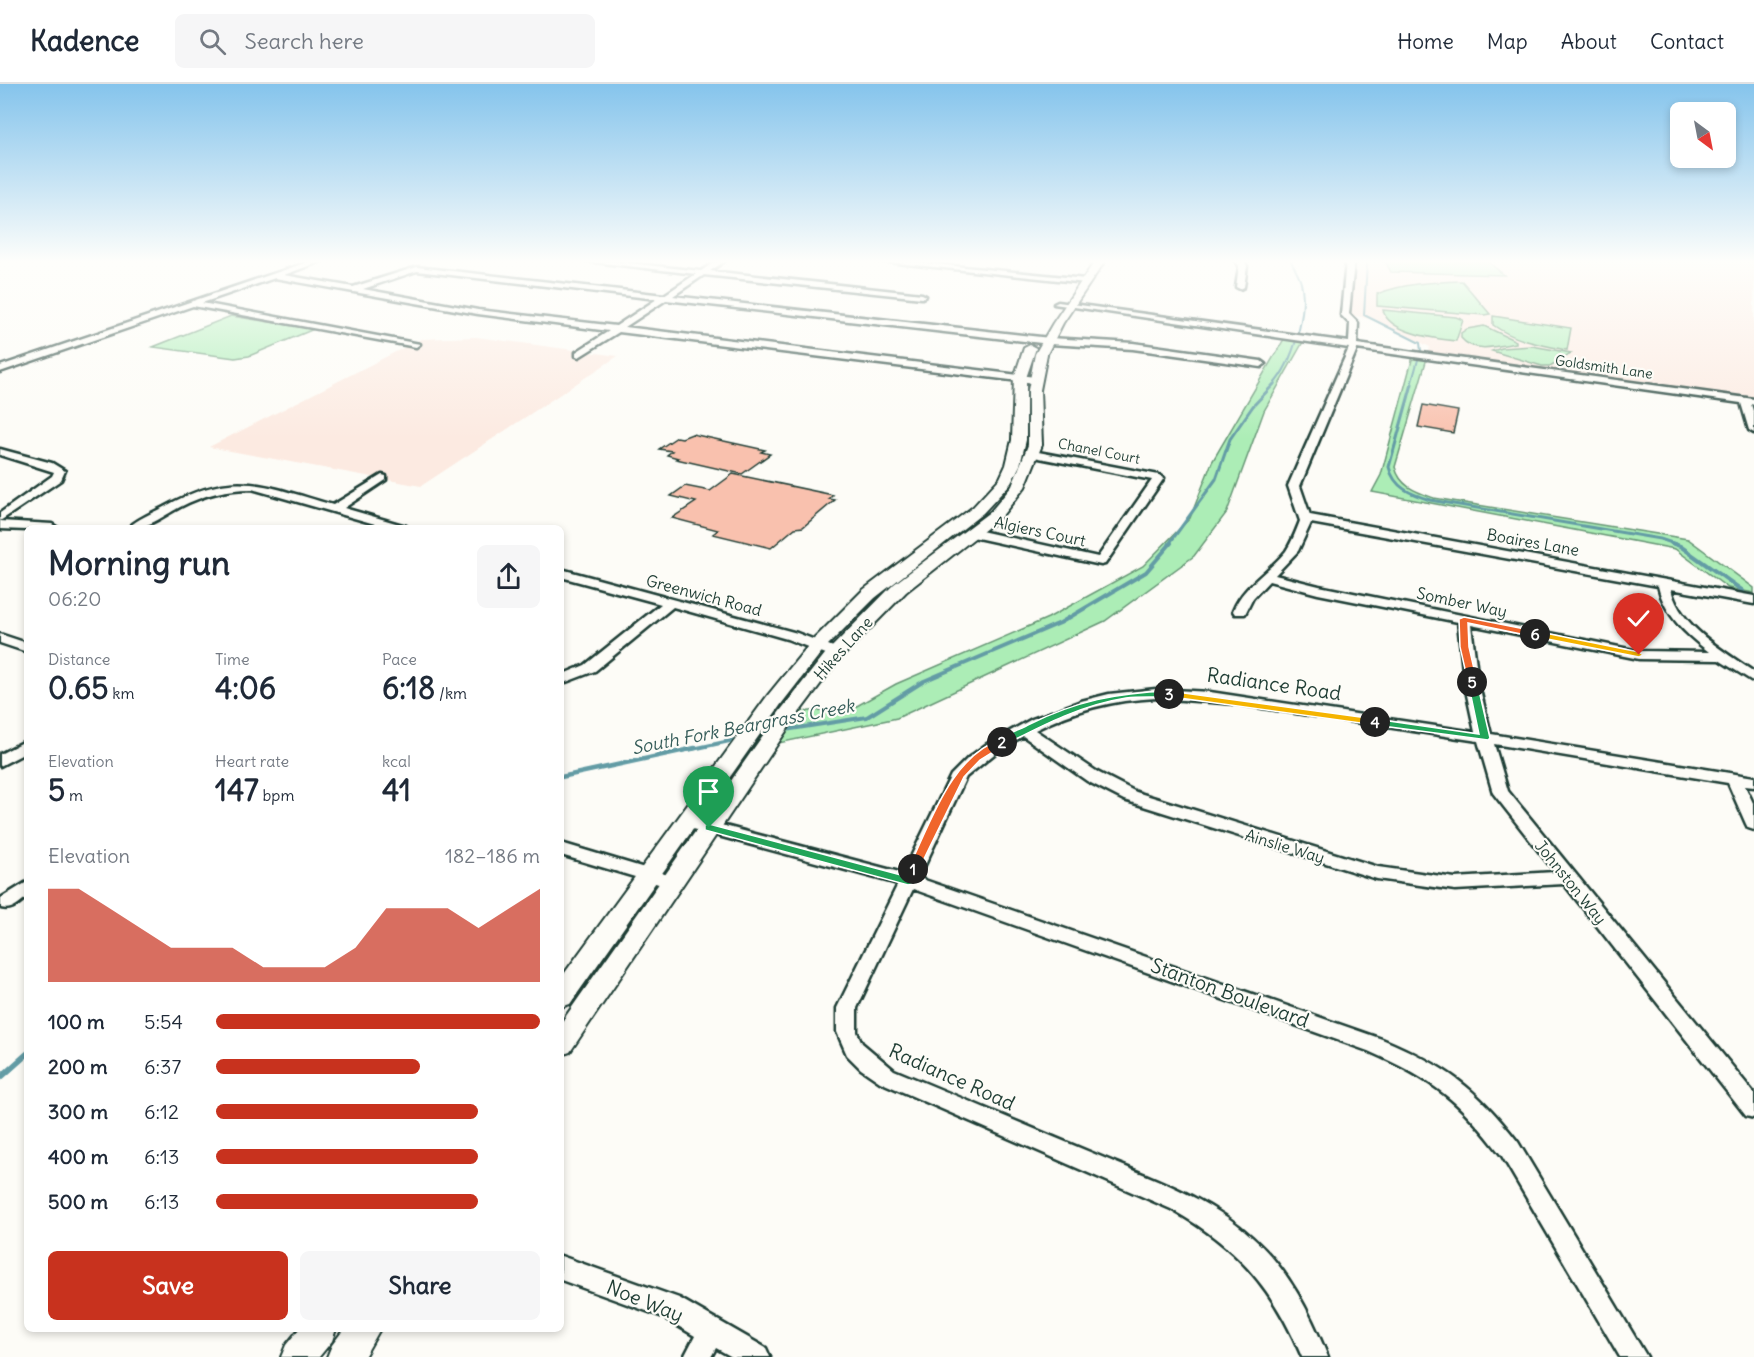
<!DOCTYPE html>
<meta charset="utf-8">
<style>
:root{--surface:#fff;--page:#f6f6f7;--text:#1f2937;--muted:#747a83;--line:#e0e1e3;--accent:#c8321e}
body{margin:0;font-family:Delius,sans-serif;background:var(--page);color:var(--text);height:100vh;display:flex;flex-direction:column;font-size:22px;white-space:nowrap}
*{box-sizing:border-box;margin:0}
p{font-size:20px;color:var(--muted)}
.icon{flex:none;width:33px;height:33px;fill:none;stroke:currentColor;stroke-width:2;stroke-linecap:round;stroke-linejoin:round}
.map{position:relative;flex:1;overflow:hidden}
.drawer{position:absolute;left:24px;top:441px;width:540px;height:807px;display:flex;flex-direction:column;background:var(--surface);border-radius:9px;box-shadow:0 3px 9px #0003}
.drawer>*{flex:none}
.needle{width:39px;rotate:148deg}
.fabs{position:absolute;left:1670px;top:18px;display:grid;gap:12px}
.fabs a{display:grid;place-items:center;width:66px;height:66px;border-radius:9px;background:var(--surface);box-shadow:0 3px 9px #0003;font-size:30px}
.pin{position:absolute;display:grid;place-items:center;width:51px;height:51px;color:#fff;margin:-62px -26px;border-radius:50% 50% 50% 0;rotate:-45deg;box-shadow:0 0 6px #0007}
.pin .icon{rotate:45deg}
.km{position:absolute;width:30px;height:30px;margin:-15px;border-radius:50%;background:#222;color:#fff;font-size:16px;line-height:30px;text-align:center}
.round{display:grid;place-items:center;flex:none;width:63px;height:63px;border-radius:9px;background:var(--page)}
.head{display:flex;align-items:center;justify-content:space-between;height:102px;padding:0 24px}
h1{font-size:33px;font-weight:800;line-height:45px}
.stats{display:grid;grid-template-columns:repeat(3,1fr);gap:9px;height:102px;padding:6px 24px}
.stats div{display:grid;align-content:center}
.stats b{font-size:30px;font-weight:800}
.stats small{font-size:16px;font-weight:400}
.stats p{font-size:16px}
.chart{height:168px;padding:12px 24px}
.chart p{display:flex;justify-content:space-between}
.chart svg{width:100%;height:108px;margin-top:6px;fill:var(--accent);opacity:.7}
.action{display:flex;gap:12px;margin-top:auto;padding:12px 24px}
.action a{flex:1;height:69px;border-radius:9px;background:var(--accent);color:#fff;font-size:24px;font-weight:800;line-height:69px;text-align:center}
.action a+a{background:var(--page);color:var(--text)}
ul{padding:0 24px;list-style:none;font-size:20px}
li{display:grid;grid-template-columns:96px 72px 1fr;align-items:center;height:45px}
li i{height:15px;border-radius:8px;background:var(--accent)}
header{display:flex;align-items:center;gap:36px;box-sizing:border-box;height:84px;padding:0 30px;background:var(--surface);border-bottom:2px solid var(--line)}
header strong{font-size:28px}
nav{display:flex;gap:33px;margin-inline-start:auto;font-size:21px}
.search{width:420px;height:54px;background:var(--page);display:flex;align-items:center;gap:15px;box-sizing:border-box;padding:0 21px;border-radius:9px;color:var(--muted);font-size:22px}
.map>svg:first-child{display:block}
</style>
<header>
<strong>Kadence</strong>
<div class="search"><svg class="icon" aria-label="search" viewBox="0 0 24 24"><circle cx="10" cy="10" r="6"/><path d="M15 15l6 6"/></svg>Search here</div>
<nav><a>Home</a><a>Map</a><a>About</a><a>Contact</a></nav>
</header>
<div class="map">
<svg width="1754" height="1273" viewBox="0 0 1754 1273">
<rect width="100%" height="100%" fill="#fdfcf7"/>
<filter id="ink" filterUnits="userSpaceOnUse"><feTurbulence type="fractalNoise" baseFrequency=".0167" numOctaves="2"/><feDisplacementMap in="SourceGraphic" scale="12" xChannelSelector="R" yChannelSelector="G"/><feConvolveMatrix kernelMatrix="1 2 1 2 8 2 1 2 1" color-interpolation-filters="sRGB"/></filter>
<g filter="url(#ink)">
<g fill="#fceae1">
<polygon points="1355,177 1754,177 1754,315 1428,269 1430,263 1374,236 1351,231"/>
<polygon points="476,253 618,272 421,402 209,363 421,255"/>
</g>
<g fill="#acedb6" stroke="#669575" stroke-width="1.5">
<polygon points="1385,177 1487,177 1504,191 1391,188"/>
<path d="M1462,197L1490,230L1484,231L1377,222V210C1405,199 1432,198 1462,197Z"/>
<path d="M1383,226L1456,233L1463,236L1456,257C1437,255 1388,249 1383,226Z"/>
<polygon points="231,232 314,245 249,272 235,274 153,263"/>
<path d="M1493,232L1571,244L1567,266C1541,261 1515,257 1493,241Z"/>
<path d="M1484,242L1516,257V259C1498,262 1474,270 1461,254V249L1467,245Z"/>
<polygon points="1284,255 1303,258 1264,327 1227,428 1194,472 1105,537 897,634 779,659 800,628 855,623 896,600 1048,534 1143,482 1190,434 1212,378"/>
<polygon points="1532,262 1571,269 1550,282 1542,282 1492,267 1502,264"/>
<path d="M1413,272L1427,274L1395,383C1400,403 1417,408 1434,414L1688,455L1754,504V509L1728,504L1675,465L1372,408L1381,391Z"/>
</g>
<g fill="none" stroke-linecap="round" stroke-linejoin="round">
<g stroke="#639ca5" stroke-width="2">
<polyline points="1367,177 1364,231 1420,259 1421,267"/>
<path d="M1273,301C1293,279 1308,228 1301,199C1299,191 1294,184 1291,177"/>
<polyline points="1411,301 1419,272"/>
</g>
<g stroke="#639ca5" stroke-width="3">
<path d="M1412,300L1389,383C1394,404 1411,410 1430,416L1660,455L1675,460"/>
<polyline points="1169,460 1216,395 1230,355 1253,322 1274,300"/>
</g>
<g stroke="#639ca5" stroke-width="4">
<polyline points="1671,459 1680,462 1743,507"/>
<polyline points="785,646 867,633 924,597 1060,539 1146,488 1171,459"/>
<polyline points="688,666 739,655"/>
</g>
<polyline stroke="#639ca5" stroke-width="4.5" points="561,693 695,664"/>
<polyline stroke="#639ca5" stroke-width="6" points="0,994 27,970"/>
</g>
<g fill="#f9c1ae" stroke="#1f3d34" stroke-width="1.5">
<polygon points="1423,321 1458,327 1453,349 1418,343"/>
<polygon points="692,350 765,366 761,368 770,370 742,390 676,375 678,374 667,371 672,367 659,365 677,353 682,354"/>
<polygon points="733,390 833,411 829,415 835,416 803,443 795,444 771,464 713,450 718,446 672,434 696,418 671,412 685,402 710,407"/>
</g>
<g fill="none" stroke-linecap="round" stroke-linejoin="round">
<defs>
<g id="minor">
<path d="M311,177H322L284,191L353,203L417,183L664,211L696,190L586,177H610L701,187L716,177H725L710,187L922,210L926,212L922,214L704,191L673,212L1050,254L1133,259L1261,277L1265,280L1261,283L1133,265L1050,260L666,216L625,243L1035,293L1040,296L1035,299L619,248L579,273L576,272V268L609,247L478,230L275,194L202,219L420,260L416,263L193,222L0,288V282ZM417,187L657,215L616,242L478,226L363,205Z"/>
<polygon points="878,177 904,177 1086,195 1090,197 1086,199"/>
<polygon points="1236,177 1244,177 1247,182 1244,203 1240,205 1236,203 1239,182"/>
<path d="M1346,177H1354L1349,230L1358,239L1357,260L1754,315V321L1751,320L1754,330V349L1749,346L1741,319L1357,265L1300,402L1310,431L1754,512V520L1671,505C1680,543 1724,567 1754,588V598L1719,576L1639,575L1471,541L1478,597L1491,650L1754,693V703L1745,702L1754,721V746L1748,744L1746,740L1728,699L1494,660L1508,707L1754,1009V1034L1746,1032L1564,800L1455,806L1377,795L1124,716L1087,697L1023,652L998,667L966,693L919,794L1382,955C1446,982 1475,1003 1518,1058L1647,1273H1620L1502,1072C1460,1016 1432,995 1368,967L913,805L857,924V948L862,959L894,986C962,1014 1029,1043 1097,1071C1151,1094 1209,1113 1253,1154C1289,1186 1310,1229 1328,1273H1302C1273,1204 1236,1161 1171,1125L880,998L861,985L847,971L837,948V924L898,800L681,742L679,738L681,734L687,732L903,789L951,691L968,674L987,660L1032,635L1081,617L1109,610L1156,605L1210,608L1475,648L1464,597L1458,538L1318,510L1269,497L1253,514L1245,530H1235L1233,527C1243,501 1269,488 1286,467C1292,458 1296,447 1300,437L1288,402L1349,264L1054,220L1058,218L1349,258L1350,240L1341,231ZM1311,439L1658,502C1665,532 1686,550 1709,568L1639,567L1319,502L1275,491L1298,467ZM1156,614L1237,620L1478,657L1493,709L1555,788L1455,794L1378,783L1136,708L1099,689L1035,646C1074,626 1113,616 1156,614Z"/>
<polygon points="0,365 52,379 65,387 61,396 0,437 0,429 52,392 54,388 0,371"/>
<polygon points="1033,367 1159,391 1164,394 1105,480 1101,481 968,452 968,446 972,445 1098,473 1152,396 1029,372 1029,368"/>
<path d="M382,391L386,392V396L344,424L406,442L408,444H389L252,405C226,405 203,411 180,423C161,433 150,444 128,444C137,435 152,429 164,423C235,384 262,401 333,421Z"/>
<polygon points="0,437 52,440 58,444 27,444 27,446 0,445"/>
<polygon points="561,485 797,549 841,566 843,569 841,572 831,572 787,555 673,523 595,587 561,600 561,591 585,581 661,520 561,493"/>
<polygon points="0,550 27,559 27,568 0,559"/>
<polygon points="27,656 27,668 0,682 0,670"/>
<polygon points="561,759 678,794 681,798 678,802 672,804 561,771"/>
<path d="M27,798V813C18,820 12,827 1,824V814Z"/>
<polygon points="561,1172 679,1214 766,1264 770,1273 732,1273 716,1264 711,1273 684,1273 695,1252 663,1233 561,1196"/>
</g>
<g id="major">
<polygon points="1095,177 1105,177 1063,239 1047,270 1040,306 1042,361 1025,403 1001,433 906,508 837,578 795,634 570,968 561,971 561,939 780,627 825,570 894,500 991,427 1012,402 1028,361 1028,306 1035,270 1053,239"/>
<polygon points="1030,261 1036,264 1026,294 1026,356 1020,381 1011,399 983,429 875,514 824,565 782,619 570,920 561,923 561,894 768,611 812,557 863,506 973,423 1000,394 1006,381 1012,356 1014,294 1024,264"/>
<polygon points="299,1245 336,1245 332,1257 319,1273 281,1273 286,1261"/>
<polygon points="344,1245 380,1245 364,1273 327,1273 332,1261"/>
</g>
</defs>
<use href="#minor" stroke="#1f3d34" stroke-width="5"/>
<use href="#major" stroke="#1f3d34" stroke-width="4"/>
<use href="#minor" fill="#fdfcf7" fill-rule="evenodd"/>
<use href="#major" fill="#fdfcf7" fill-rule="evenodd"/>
</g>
</g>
<linearGradient id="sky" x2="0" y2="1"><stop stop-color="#85c4ec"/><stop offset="0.5" stop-color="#fefefb"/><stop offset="1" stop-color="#fefefb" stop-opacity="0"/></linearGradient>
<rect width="1754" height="355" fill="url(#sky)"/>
<polygon fill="#22a559" stroke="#fff" stroke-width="1.5" points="709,740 905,792 909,783 917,783 919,785 912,800 908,801 705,746 705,741"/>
<path fill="#f0652b" stroke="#fff" stroke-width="1.5" d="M1002,655L1007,658L1006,660L980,676L964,693L919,785L917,788H909L908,785C930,741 950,672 1002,655Z"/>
<path fill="#22a559" stroke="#fff" stroke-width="1.5" d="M1169,607L1172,608V612C1157,614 1141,612 1126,614C1082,621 1045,640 1006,660L997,658C1005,650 1019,646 1030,640C1077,617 1116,609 1169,607Z"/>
<polygon fill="#f5b400" stroke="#fff" stroke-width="1.5" points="1169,607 1375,635 1380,638 1375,641 1165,612 1165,608"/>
<polygon fill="#22a559" stroke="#fff" stroke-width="1.5" points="1472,595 1477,598 1490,654 1488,656 1375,641 1370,638 1375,635 1479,650 1468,598"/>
<polygon fill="#f0652b" stroke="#fff" stroke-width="1.5" points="1464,533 1535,547 1539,550 1535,553 1468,539 1469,563 1477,598 1472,601 1468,598 1460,563 1459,535"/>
<polygon fill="#f5b400" stroke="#fff" stroke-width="1.5" points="1535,547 1639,568 1643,571 1639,573 1532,552 1530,550"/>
<g text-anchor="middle" stroke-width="4.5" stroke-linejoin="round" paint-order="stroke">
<g font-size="14" fill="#1f3d34" stroke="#fdfcf7">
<text transform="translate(1604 283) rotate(8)" y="5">Goldsmith Lane</text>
<text transform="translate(1099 367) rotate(11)" y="5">Chanel Court</text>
</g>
<g font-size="16" fill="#1f3d34" stroke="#fdfcf7">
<text transform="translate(1040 447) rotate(12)" y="6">Algiers Court</text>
<text transform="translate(1533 458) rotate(10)" y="6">Boaires Lane</text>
<text transform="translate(704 511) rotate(15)" y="6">Greenwich Road</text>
<text transform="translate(1462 518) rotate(12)" y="6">Somber Way</text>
<text transform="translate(843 564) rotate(-48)" y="6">Hikes Lane</text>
<text transform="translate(1285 762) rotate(17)" y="6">Ainslie Way</text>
<text transform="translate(1571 798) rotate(51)" y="6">Johnston Way</text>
</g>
<g font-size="18" font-style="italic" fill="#365d5a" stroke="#fdfcf7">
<text transform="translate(743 643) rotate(-11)" y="6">South Fork Beargrass Creek</text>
</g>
<g font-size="20" fill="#1f3d34" stroke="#fdfcf7">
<text transform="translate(1274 600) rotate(8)" y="7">Radiance Road</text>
<text transform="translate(1230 909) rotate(20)" y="7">Stanton Boulevard</text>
<text transform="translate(952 993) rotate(24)" y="7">Radiance Road</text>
<text transform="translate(645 1217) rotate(22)" y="7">Noe Way</text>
</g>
</g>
</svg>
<div class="fabs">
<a><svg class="needle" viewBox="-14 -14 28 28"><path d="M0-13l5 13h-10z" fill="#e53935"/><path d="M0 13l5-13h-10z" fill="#747a83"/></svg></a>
</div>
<div class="pin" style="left:709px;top:744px;background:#1e9e55"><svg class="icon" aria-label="arrive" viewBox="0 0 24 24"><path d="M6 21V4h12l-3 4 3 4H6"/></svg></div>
<div class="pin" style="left:1639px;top:571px;background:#d93025"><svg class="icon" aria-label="check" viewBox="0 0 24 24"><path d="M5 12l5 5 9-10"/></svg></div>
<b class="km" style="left:913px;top:785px">1</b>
<b class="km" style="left:1002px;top:658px">2</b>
<b class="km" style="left:1169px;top:610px">3</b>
<b class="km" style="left:1375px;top:638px">4</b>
<b class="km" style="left:1472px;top:598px">5</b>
<b class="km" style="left:1535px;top:550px">6</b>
<section class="drawer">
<div class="head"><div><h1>Morning run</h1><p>06:20</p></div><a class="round"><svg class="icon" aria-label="share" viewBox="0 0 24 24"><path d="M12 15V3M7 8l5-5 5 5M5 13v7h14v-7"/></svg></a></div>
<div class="stats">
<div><p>Distance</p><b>0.65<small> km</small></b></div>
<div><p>Time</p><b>4:06</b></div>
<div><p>Pace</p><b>6:18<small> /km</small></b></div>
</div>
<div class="stats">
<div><p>Elevation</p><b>5<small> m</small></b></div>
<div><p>Heart rate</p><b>147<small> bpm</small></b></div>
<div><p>kcal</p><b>41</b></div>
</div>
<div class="chart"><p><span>Elevation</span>182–186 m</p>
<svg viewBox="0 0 160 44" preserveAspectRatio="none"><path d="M0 44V6L10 6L20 14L30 22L40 30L50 30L60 30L70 38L80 38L90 38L100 30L110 14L120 14L130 14L140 22L150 14L160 6V44z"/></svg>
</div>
<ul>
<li><b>100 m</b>5:54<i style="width:100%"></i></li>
<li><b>200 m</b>6:37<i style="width:63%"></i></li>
<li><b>300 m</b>6:12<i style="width:81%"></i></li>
<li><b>400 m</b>6:13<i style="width:81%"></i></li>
<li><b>500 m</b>6:13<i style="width:81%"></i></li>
</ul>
<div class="action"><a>Save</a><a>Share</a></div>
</section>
</div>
